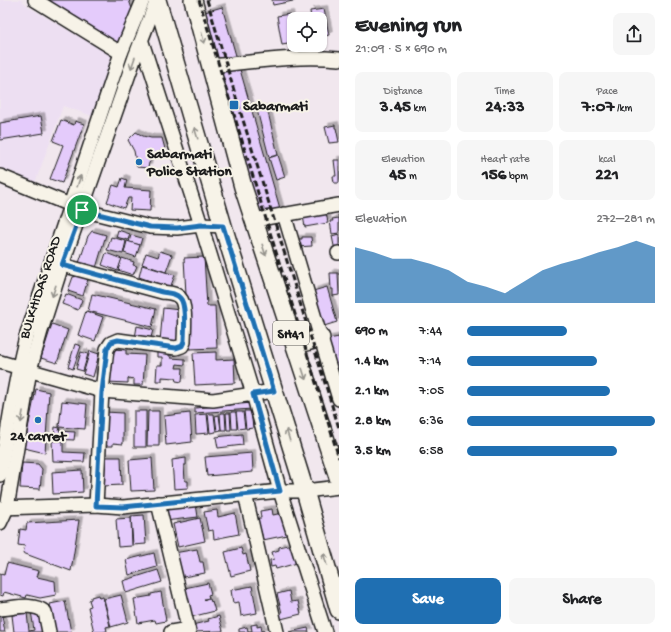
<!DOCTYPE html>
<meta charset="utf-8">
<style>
:root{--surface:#fff;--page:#f6f6f6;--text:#202124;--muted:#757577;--accent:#1f6fb2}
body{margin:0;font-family:"Gochi Hand",sans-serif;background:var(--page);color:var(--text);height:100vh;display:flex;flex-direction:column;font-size:15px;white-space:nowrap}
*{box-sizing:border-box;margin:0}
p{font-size:13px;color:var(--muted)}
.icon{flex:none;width:22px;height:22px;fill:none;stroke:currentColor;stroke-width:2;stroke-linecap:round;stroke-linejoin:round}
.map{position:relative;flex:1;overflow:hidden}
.details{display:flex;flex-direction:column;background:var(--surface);width:332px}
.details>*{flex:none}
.fabs{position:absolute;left:287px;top:12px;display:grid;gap:8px}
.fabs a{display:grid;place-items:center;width:40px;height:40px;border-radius:8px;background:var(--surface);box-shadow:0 1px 3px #0004;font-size:20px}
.pin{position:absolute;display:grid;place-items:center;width:34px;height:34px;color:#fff;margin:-17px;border:2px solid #fff;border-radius:50%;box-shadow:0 1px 4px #0007}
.round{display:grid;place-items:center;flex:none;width:42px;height:42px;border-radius:8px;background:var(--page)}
.head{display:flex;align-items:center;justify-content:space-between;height:68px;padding:0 16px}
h1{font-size:22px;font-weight:700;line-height:30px}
.stats{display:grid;grid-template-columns:repeat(3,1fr);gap:6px;height:68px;padding:4px 16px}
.stats div{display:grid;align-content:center;border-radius:8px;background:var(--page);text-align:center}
.stats b{font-size:17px;font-weight:700}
.stats small{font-size:11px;font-weight:400}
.stats p{font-size:11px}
.chart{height:112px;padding:8px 16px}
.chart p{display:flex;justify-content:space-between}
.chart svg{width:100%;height:72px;margin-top:4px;fill:var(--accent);opacity:.7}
.primary-button{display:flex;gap:8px;margin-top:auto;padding:8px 16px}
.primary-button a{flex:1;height:46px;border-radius:8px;background:var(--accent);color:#fff;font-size:16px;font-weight:700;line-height:46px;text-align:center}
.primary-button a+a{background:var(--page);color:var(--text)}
ul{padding:0 16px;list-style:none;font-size:13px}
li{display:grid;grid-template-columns:64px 48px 1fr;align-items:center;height:30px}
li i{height:10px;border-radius:5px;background:var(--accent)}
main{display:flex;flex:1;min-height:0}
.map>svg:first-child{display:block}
</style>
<main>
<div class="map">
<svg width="339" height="632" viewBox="0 0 339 632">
<defs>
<filter id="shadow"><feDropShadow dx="3.5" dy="-3.5" stdDeviation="0" flood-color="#0004"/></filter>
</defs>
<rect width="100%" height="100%" fill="#f1e7ee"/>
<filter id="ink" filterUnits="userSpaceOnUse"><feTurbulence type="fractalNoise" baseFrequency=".025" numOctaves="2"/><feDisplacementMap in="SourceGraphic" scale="8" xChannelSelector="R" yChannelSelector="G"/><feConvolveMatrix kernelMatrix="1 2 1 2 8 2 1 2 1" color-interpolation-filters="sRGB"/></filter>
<g filter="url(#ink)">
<polygon fill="#eddff2" points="0,0 21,0 30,8 114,57 93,116 63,106 35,183 0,169"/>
<g fill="#e4cbfb" stroke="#1c1c1c" filter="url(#shadow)">
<polygon points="39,0 129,0 134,15 121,48"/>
<polygon points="272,0 298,0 273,5"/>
<polygon points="222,7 281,212 250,222 188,17"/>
<polygon points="324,9 329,35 320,37 320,19 311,19 310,11"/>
<polygon points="290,14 294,43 282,45 277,16"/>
<polygon points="267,108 278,155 269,157 257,110"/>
<polygon points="41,116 44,133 0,140 0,123"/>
<polygon points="61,120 74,125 75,121 84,124 62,183 50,179 63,145 53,141"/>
<polygon points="335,125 335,128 336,128 339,142 329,143 325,127"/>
<polygon points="136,132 143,136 151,138 162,138 165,149 155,155 149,163 148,168 137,167 134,151 128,140"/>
<polygon points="278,155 285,177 276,180 269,158"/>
<polygon points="334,160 339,160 339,183 334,183 333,176 336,176"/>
<polygon points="122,178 127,180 125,188 151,190 150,211 130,210 131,198 128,198 124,208 107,202 113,185 119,187"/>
<polygon points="326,212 328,223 305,227 303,216"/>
<polygon points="338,215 339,215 339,233 332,234 330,221 333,221 332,219 339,218"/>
<polygon points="118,230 130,234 128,240 116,237"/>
<polygon points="92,231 106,235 96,268 79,263 88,236"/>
<polygon points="339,234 339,250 335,251 332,236"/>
<polygon points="131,235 142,238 140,245 129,242"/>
<polygon points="111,237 126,241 123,254 107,250"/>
<polygon points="302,237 311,237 312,246 297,247 296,239 302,239"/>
<polygon points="127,241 140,245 136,257 124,253"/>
<polygon points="160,251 172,255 166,272 142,264 146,253 158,257"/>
<polygon points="106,253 122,259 118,271 102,265"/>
<polygon points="204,257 207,306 215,306 217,348 189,349 184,258"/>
<polygon points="122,258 134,262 133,265 137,266 133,275 118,270"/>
<polygon points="142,265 175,275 170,288 139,277"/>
<polygon points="330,273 338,273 339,295 333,296 333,289 331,289"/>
<polygon points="78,276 88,279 83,296 68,291 73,277"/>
<polygon points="327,287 337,322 324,326 313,291"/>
<polygon points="66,294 82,300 78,310 62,304"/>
<polygon points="92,294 156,309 152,327 88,311"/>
<polygon points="163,308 180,310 177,343 160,341"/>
<polygon points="86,311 103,317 95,341 78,335"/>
<polygon points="52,324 68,330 57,363 41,358"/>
<polygon points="137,326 153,330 150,341 135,338"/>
<polygon points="339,337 339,390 328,339"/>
<polygon points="75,344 81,346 73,369 68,367"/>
<polygon points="113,349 126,350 126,354 145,355 143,385 134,385 134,379 128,378 128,383 107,382 108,367 112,368"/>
<polygon points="90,351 99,354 93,377 83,374"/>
<polygon points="81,352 88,354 83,371 76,369"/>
<polygon points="157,352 169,352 169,356 172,356 171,358 185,359 185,365 177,364 176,368 183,368 182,382 176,381 175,378 162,377 162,381 156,381 157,365 162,365 162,357 157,357"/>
<polygon points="216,352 216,360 234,359 235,383 195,385 193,353"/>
<polygon points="36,389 49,392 45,453 24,448"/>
<polygon points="62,401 87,404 85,429 59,427"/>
<polygon points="252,403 252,409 195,413 195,408"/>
<rect x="134" y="411" width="12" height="36"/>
<polygon points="148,411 159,411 159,446 147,446"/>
<polygon points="244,411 251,411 253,428 246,429"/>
<polygon points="105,412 123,413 123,444 113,443 113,446 104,446"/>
<polygon points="231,412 236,412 237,429 232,429"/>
<polygon points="236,412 243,412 245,428 238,429"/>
<polygon points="190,413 192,442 166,445 164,416"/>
<polygon points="220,413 225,413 226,430 221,430"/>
<polygon points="226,413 230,413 231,430 227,430"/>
<polygon points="207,414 209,433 196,434 195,415"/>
<polygon points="208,414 214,414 216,432 210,433"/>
<polygon points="219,415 221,430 217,431 215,416"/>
<polygon points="55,427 60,428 59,431 75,432 74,440 54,439"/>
<polygon points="242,434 243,445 218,448 216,437"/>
<polygon points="52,441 63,441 63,452 85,453 84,462 53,461"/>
<polygon points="252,453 253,472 207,476 205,457"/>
<polygon points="102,457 121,457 122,485 103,486"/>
<polygon points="152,458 154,490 131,491 129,460"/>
<polygon points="186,458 186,465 184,465 185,481 188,481 188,488 174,489 172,460"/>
<polygon points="22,463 38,464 42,469 40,489 20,488"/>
<polygon points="82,470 83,492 53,494 52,472"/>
<polygon points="196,504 198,517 165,521 164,508"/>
<polygon points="272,509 273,515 282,513 287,535 263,540 261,531 257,532 255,525 259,525 258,518 261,518 260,511"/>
<polygon points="217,510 218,517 235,513 239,534 214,539 213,530 208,531 204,512"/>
<polygon points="144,515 146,544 133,545 131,516"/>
<polygon points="131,518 132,546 118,547 116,519"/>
<polygon points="200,518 205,541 178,547 173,524"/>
<polygon points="79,520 71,571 23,553 25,546 18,545 20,529 26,530 27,523"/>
<polygon points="293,544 297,563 276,569 275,566 271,567 270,560 274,559 272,552 279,550 279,547"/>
<polygon points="241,548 243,555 246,554 250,571 231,576 225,552"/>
<polygon points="197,549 200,562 203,562 205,573 178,578 174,553"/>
<polygon points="154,553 157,567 129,575 126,560"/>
<polygon points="7,563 39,571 37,577 55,581 56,595 40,598 27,595 26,598 4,592 3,596 0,595 0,574 4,575"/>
<polygon points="158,570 162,582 126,593 123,581"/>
<polygon points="208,583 211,594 208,595 209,598 204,599 205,600 210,599 211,602 212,601 215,611 187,618 185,606 190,605 189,601 185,602 180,589"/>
<polygon points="252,586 257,613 241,616 239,602 233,603 231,590"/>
<polygon points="289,591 291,602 298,601 301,614 281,619 279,614 282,613 277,594"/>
<polygon points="161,592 166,621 156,623 155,620 138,623 134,599 151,596 151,594"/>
<polygon points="98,595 99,598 103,597 110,626 106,627 107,631 103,632 94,632 88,607 91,606 89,600 91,599 91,597"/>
<polygon points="121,595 128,622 111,627 104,599"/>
<polygon points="65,601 71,632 55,632 50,604"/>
<polygon points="39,610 47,632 14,632 12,615 27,613 29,631 34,630 31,611"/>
<polygon points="0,616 2,616 5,632 0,632"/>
<polygon points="219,616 223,631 193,632 192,625 209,621 208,619"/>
<polygon points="257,624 257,627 261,626 262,631 264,630 265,632 239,632 239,629 247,627 248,631 252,631 251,625"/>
<polygon points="308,628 309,632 289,632"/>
</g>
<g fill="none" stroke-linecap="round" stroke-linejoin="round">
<defs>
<g id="minor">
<polyline points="35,0 121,53"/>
<polyline points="142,42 201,225 253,394 280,491 325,632"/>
<path d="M210,66C253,62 296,55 339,59"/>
<polyline points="0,176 82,210 150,227 177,228 201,225 223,226"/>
<polyline points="284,214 339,399"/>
<polyline points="254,220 339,205"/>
<polyline points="338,253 339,253"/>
<path d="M62,265L162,292C169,293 176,293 180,298C187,305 184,332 184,342L182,346L176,348L118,340L111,343L107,349L102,391L96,505"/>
<polyline points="0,362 102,391 213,400 274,391"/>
<path d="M0,475C8,429 14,382 26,337L121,53L143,0"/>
<polyline points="245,494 277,632"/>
<polyline points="158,503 189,632"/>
<polyline points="0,508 96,505 123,507 280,491 305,491 339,487"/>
<polyline points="0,523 7,508 30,370 41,331 62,265 136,54 157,0"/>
<path d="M0,609C15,608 33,602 45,612L49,632"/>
<polyline points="171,632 188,629"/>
</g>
<g id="major">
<polyline points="157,0 223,226 305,491 339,610"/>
<polyline points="193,0 243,187 339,480"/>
<polyline points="295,345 321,338"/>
</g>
</defs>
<use href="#minor" stroke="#1c1c1c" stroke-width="16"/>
<use href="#major" stroke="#1c1c1c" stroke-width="20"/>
<use href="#minor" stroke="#f7f3e8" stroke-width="13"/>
<use href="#major" stroke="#f7f3e8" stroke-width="17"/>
<g stroke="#1c1c1c" stroke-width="3" stroke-dasharray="6 3" stroke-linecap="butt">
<polyline points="199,0 339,458"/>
<polyline points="207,0 238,104 339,428"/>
</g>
</g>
<defs><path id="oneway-shaft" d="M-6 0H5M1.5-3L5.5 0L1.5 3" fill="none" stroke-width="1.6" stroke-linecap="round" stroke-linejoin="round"/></defs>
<g stroke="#94928c">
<use href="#oneway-shaft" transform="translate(203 38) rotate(75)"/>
<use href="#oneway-shaft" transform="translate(133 63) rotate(109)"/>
<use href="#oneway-shaft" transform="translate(196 133) rotate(-107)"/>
<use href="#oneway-shaft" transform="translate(79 181) rotate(-72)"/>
<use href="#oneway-shaft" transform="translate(264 250) rotate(72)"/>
<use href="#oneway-shaft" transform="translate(54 291) rotate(108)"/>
<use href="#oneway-shaft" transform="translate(304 374) rotate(72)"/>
<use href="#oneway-shaft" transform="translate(22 417) rotate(100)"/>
<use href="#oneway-shaft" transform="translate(288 435) rotate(-107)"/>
<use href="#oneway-shaft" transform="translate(325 559) rotate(-106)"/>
</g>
</g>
<g fill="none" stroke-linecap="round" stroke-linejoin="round" filter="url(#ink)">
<defs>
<path id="route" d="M82,210L150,227L177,228L201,225L223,226L274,391L253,394L280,491L123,507L96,506L102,392L107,349L111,342L118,340L176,348L182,346L184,342C184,332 187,305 180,298C176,293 169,293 162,292L62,265Z"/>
</defs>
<use href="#route" stroke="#fff" stroke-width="8"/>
<use href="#route" stroke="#1f6fb2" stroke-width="5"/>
</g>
<g fill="#1f6fb2" stroke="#f7f3e8" stroke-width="1.5">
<rect x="229" y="100" width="10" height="10" rx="2"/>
<circle cx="139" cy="162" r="4"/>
<circle cx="38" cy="420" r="4"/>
</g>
<g text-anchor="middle" stroke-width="4" stroke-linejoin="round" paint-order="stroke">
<rect fill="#f7f3e8" stroke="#5e5c59" stroke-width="1" x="273" y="321" width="36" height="24" rx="3"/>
<g font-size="14" font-weight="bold" fill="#1c1c1c">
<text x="291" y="338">SH41</text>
</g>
<g font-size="15" font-weight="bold" fill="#1c1c1c" stroke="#f7f3e8" text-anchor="start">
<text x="243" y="110">Sabarmati</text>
<text x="147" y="158">Sabarmati<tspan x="147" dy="17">Police Station</tspan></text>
<text x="38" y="440" text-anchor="middle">24 carret</text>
</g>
<g font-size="15" fill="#1c1c1c" stroke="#f7f3e8">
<text transform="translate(39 287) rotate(-72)" y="5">BULKHIDAS ROAD</text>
</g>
</g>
</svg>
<div class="fabs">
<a><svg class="icon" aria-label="locate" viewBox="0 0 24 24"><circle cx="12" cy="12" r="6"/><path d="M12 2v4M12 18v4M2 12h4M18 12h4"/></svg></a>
</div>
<div class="pin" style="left:82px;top:210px;background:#1e9e55"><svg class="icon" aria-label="arrive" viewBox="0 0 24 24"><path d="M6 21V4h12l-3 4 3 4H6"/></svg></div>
</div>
<section class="details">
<div class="head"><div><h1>Evening run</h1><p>21:09 · 5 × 690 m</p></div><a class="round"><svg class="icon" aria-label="share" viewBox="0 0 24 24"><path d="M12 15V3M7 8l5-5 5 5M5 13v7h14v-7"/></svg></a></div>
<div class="stats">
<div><p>Distance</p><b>3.45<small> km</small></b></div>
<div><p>Time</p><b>24:33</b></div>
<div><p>Pace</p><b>7:07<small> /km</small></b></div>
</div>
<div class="stats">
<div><p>Elevation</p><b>45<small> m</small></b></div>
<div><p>Heart rate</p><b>156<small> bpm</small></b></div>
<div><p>kcal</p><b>221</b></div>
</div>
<div class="chart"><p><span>Elevation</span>272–281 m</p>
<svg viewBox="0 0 160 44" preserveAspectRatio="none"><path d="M0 44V10L10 13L20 17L30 17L40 20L50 24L60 31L70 34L80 38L90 31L100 24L110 20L120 17L130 13L140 10L150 6L160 10V44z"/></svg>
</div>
<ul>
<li><b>690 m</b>7:44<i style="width:53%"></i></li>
<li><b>1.4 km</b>7:14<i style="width:69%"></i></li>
<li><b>2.1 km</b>7:05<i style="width:76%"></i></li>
<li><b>2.8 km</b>6:36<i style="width:100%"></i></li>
<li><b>3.5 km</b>6:58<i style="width:80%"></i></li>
</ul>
<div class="primary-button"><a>Save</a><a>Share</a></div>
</section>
</main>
